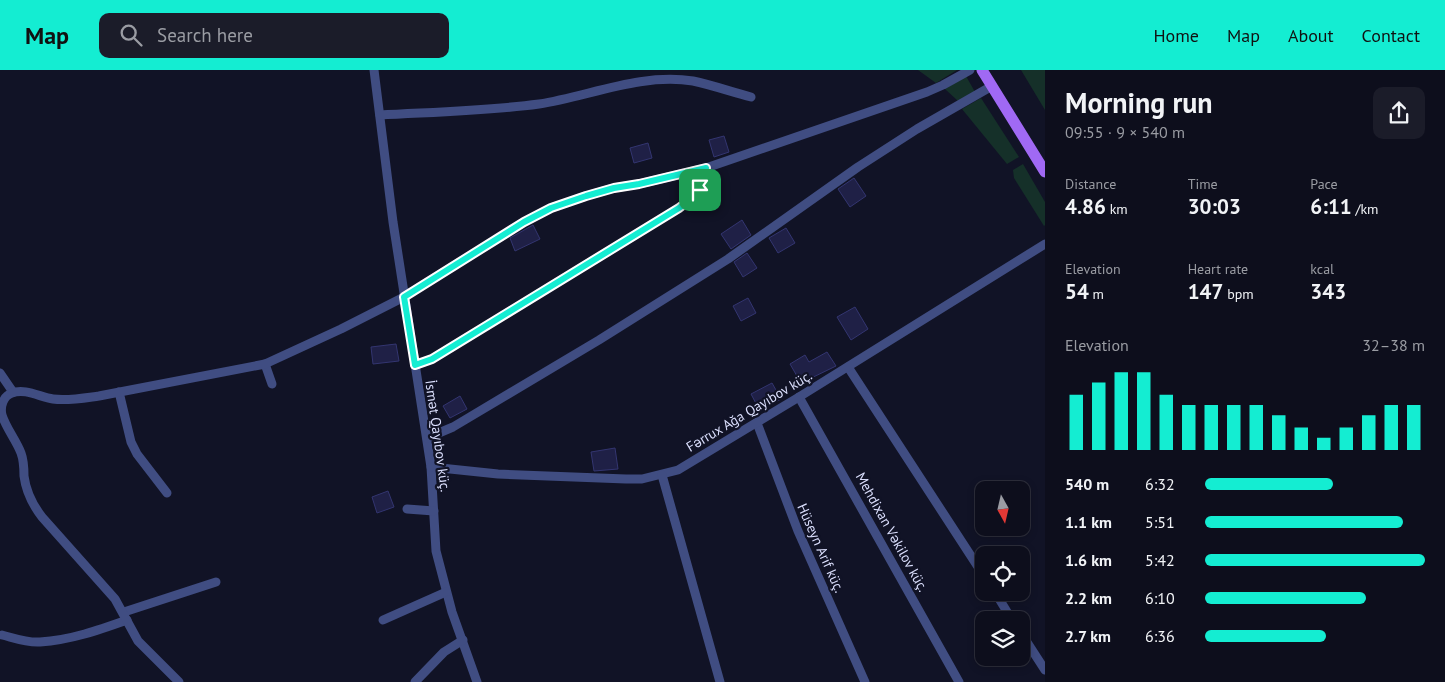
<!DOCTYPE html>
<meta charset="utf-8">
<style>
:root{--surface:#0d0e1c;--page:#1b1c29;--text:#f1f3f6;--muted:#9a9ca3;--line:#2d2e3b;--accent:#14edd2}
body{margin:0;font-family:"PT Sans",sans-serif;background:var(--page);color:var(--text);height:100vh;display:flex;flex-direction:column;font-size:19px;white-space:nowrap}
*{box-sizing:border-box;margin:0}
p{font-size:16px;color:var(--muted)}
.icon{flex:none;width:28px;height:28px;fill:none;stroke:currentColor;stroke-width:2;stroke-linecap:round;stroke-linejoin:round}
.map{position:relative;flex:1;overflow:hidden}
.details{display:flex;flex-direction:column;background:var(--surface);width:400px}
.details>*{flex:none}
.needle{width:32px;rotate:172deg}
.tools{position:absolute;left:975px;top:411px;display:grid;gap:10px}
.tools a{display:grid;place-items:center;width:55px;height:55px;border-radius:10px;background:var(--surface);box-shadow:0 2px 8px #0003,0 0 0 1px var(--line);font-size:25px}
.pin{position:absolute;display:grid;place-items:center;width:42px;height:42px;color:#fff;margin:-21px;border-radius:10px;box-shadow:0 2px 8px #0006}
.round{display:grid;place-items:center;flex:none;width:52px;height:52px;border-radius:10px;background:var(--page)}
.head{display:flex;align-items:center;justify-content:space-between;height:85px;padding:0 20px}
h1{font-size:28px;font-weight:700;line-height:38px}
.figures{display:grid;grid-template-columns:repeat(3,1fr);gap:8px;height:85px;padding:5px 20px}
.figures div{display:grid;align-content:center}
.figures b{font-size:21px;font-weight:700}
.figures small{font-size:14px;font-weight:400}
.figures p{font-size:14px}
.chart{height:140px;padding:10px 20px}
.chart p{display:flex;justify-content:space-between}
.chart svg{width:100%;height:90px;margin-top:5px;stroke:var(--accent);stroke-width:6}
ul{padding:0 20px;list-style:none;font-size:16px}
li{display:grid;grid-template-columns:80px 60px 1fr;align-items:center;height:38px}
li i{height:12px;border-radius:6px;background:var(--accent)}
header{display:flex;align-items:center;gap:30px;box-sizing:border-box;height:70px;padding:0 25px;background:var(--accent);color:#111}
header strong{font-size:24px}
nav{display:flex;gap:28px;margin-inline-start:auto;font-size:18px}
.search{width:350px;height:45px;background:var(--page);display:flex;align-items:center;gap:12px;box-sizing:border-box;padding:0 18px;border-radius:10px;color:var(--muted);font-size:19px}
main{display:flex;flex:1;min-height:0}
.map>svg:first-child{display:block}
</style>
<header>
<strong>Map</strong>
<div class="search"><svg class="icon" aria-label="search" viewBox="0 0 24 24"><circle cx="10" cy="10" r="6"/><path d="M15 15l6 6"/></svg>Search here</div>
<nav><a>Home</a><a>Map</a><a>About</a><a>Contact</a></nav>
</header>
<main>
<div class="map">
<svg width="1045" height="612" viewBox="0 0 1045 612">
<rect width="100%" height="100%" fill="#111326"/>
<g fill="#153029">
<polygon points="918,0 957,0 936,13"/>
<polygon points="1021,0 1045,0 1045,40"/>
<polygon points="966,6 975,22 958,31 945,19"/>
<polygon points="981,28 1019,87 1007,94 962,39"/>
<polygon points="1023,94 1045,132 1045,155 1044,156 1014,108 1013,100"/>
</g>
<g fill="#1f2046" stroke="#333570">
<polygon points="724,66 729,82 714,87 709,70"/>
<polygon points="648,73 652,88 634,93 630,78"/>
<polygon points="854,108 866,126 850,137 838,119"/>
<polygon points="742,150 751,165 731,179 721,164"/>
<polygon points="533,155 540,169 515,181 510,168"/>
<polygon points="786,158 795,173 778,183 769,168"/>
<polygon points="747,183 757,198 743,207 734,192"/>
<polygon points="748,228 756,243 741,251 733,236"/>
<polygon points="855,237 868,259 851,270 837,247"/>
<polygon points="396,274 399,291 373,294 371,277"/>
<polygon points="827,282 836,296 801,313 790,294 805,285 809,292"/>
<polygon points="772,313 781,329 760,341 751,324"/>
<polygon points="460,326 467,339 450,348 443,336"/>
<polygon points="615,378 618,399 594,401 591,382"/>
<polygon points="388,421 394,437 377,443 372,427"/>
</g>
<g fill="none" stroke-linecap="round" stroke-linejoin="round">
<g stroke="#404d82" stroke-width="9">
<polyline points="374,0 393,152 431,397 436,481 452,542 477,612"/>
<path d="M380,45C433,42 487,41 539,34C590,26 640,3 693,11C712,15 732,22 751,27"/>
<polyline points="265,294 272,314"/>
<path d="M415,295L432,289L679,138C698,124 699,121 706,98"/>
<polyline points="848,297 984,506"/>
<polyline points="0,303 13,322"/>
<polyline points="119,322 131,372 137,384 167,423"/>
<polyline points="799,327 959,612"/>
<polyline points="757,353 798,461 865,612"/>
<polyline points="427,368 453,357 599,270 728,189 858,97 917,59 992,16"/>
<polyline points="431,397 498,404 626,409 642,409 678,400 799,327 1045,174"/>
<polyline points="662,405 720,612"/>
<polyline points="407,439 434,441"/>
<polyline points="995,522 1012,550"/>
<polyline points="124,542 216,512"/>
<polyline points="383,550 446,522"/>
<polyline points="1021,563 1045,600"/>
<path d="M2,565C14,568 27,573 40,572C71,570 99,560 127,550"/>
<path d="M179,612L138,571L115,529L42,447C32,434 26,422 24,406C24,398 24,391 21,383C16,370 6,358 2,345C0,337 3,326 12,323C25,318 40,327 53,329C68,331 84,328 99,326L265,294L341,259L404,227L524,152L551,138L586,126L613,118L639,114L706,98L927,22L943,15L970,0"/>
<polyline points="415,612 444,582 463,570"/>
</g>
<polyline stroke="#a069f4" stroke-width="11" points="982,0 1045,102"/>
</g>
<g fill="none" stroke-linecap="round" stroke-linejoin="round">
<defs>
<path id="route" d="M706,98C699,121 698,124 679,138L432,289L415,295L404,227L524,152L551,138L586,126L614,118L639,114Z"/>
</defs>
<use href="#route" stroke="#fff" stroke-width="10"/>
<use href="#route" stroke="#14edd2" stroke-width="6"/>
</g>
<g text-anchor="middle" stroke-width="4.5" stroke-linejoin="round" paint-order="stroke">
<g font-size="14" fill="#dadefc" stroke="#111326">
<text transform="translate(749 341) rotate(-31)" y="5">Fərrux Ağa Qayıbov küç.</text>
<text transform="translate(438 366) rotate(82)" y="5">İsmət Qayıbov küç.</text>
<text transform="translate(892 462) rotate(61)" y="5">Mehdixan Vəkilov küç.</text>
<text transform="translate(821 478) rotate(66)" y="5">Hüseyn Arif küç.</text>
</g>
</g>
</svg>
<div class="tools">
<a><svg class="needle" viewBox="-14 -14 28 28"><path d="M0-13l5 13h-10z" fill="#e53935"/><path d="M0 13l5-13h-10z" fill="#9a9ca3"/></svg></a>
<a><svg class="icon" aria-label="locate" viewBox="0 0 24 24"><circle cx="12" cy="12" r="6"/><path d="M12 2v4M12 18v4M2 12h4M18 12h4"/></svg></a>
<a><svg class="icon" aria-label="layers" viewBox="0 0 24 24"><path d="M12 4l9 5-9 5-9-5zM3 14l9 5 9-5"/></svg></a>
</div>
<div class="pin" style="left:700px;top:120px;background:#1e9e55"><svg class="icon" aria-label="arrive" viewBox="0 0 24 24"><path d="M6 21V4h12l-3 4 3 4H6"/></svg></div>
</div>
<section class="details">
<div class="head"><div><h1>Morning run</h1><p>09:55 · 9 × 540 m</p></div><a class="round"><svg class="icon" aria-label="share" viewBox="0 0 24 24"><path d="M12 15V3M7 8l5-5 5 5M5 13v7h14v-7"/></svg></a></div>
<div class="figures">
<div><p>Distance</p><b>4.86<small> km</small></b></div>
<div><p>Time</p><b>30:03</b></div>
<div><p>Pace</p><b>6:11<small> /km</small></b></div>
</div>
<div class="figures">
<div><p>Elevation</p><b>54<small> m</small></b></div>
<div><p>Heart rate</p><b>147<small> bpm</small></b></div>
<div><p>kcal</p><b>343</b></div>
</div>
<div class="chart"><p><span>Elevation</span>32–38 m</p>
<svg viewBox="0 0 160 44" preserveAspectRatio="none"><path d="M5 44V17M15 44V11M25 44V6M35 44V6M45 44V17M55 44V22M65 44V22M75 44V22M85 44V22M95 44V27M105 44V33M115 44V38M125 44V33M135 44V27M145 44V22M155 44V22"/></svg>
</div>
<ul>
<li><b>540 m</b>6:32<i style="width:58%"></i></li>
<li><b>1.1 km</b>5:51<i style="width:90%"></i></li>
<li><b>1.6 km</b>5:42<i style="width:100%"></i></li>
<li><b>2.2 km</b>6:10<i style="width:73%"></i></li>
<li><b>2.7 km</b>6:36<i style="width:55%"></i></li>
</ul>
</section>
</main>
